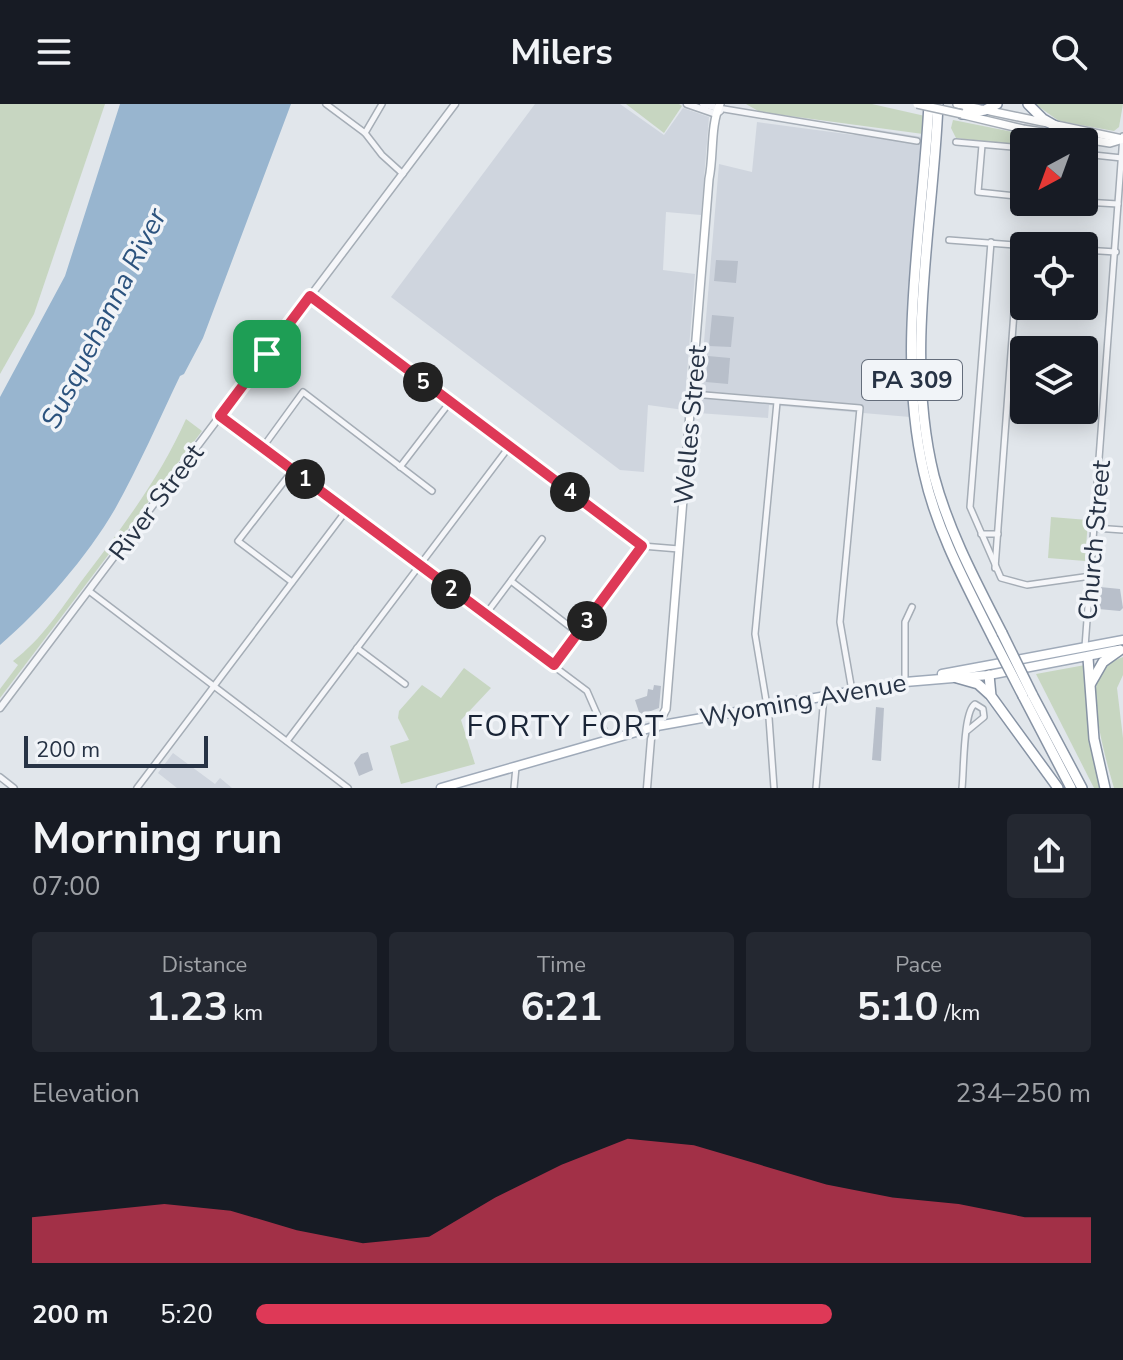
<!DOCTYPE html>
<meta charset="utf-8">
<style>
:root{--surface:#171b24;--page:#242831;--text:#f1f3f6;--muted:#9ea1a6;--accent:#de3957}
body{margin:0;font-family:"Nunito Sans",sans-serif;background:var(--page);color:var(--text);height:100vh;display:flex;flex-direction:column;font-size:30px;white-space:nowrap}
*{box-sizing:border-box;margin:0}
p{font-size:26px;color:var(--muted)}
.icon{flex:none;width:44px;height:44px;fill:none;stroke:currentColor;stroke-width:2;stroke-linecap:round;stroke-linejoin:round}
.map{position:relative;height:684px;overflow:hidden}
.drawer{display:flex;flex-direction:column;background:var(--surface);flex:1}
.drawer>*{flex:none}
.needle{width:52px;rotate:221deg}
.buttons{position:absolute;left:1010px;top:24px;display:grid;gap:16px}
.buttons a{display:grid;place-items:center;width:88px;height:88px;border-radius:8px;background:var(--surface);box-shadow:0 4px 20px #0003;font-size:40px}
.scale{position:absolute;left:24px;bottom:20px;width:184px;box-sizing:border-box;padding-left:8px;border:4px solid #273345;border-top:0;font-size:22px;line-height:28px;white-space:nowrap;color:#273345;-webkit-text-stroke:6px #f1f4f8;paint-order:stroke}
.pin{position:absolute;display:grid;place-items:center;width:68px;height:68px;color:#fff;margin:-34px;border-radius:16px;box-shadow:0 4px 12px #0006}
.km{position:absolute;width:40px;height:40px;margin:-20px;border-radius:50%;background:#222;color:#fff;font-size:22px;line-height:40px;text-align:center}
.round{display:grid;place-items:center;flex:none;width:84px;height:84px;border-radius:8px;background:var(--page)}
.head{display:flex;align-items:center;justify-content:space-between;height:136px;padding:0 32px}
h1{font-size:44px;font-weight:700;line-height:60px}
.stats{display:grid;grid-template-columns:repeat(3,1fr);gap:12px;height:136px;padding:8px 32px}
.stats div{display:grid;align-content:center;border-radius:8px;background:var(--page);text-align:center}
.stats b{font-size:40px;font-weight:700}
.stats small{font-size:22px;font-weight:400}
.stats p{font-size:22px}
.chart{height:224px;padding:16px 32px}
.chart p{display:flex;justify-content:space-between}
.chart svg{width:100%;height:144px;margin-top:8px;fill:var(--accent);opacity:.7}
ul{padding:0 32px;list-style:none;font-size:26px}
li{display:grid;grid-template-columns:128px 96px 1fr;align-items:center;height:60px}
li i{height:20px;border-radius:10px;background:var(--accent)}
header{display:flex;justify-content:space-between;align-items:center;height:104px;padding:0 32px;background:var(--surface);font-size:36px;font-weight:700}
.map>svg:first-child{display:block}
</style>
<header><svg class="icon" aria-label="menu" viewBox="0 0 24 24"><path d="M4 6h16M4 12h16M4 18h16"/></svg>Milers<svg class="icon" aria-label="search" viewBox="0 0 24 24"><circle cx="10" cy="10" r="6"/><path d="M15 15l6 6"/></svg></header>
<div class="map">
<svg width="1123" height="684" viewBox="0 0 1123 684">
<rect width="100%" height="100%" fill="#e1e6eb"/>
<g fill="#cfd5de">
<polygon points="535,0 620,0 664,31 683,4 709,13 701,111 666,108 663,166 695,170 684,306 648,301 644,368 620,366 391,193"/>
<polygon points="757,18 854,31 862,23 922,33 910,188 907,257 910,313 769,301 768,314 698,309 719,60 752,68"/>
<polygon points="173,649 215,680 220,674 232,684 177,684 158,669"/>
</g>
<g fill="#c7d6c1">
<polygon points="0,0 105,0 34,210 0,270"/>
<polygon points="626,0 679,0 682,2 664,29"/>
<polygon points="746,0 872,0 925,12 923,30 760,8"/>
<polygon points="1035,0 1123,0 1119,23 1114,27 1059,17"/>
<polygon points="953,16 1063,38 1024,38 1024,42 956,34 951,24"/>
<path d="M186,315L202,327L0,594V585L18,561L13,557C42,535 61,505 80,479C118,429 159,376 186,315Z"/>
<polygon points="1051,413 1088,416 1085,457 1048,454"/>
<path d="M1123,553V571L1117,584L1123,634V684H1114C1107,660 1088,594 1099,572C1103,562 1113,557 1123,553Z"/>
<polygon points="1085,561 1101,684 1094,684 1036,570"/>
<polygon points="464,564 491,584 461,616 475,660 401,680 390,642 409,636 398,614 399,607 422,581 441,594"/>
</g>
<path fill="#98b5cf" d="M120,0H291L203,234L184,270L180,272C159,316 139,362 115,405C87,453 42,505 0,541V293L65,172Z"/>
<g fill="#b8bfca">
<polygon points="716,156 738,157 736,179 714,177"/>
<polygon points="712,211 734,213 731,243 709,242"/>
<polygon points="708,252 730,254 728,280 706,278"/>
<polygon points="1100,483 1120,485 1123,504 1120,507 1098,505"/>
<polygon points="654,581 661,582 659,604 640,611 635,596 647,592 648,585 653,586"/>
<polygon points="876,603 884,604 881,657 872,656"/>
<polygon points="368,648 373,666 359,672 354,659 361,650"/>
</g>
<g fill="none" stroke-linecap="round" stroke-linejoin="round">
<defs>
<g id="minor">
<polyline points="326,0 365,29 382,51 403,70"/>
<polyline points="718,4 917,37"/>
<polyline points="365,29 382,0"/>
<polyline points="956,38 1024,44"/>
<polyline points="982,41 978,88 1024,93"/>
<polyline points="1084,50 1122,54"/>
<polyline points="1084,98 1118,100"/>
<polyline points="949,136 1029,142"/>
<polyline points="991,138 970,403 1001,474 1027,481 1091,472"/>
<polyline points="1084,146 1116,148"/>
<polyline points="310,192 642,442 679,445"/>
<polyline points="693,290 860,304 840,518 852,587"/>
<polyline points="220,312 587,587 608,635"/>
<polyline points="263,343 303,288 432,387"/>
<polyline points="400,363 450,298"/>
<polyline points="1095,424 1123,426"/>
<polyline points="981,430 998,430"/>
<polyline points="995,464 1019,141"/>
<polyline points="511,477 578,529"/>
<polyline points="292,478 238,437 293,366"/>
<polyline points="89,487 348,684"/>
<polyline points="486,510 542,435"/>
<polyline points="1085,543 1123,32"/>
<polyline points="357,544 405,580"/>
<polyline points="554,561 642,442"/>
<polyline points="905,578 905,518 912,503"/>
<polyline points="287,637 509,343"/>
<polyline points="0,673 14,684"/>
<polyline points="137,684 346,407"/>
<polyline points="514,684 516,663"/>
<polyline points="774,684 769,614 755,530 777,298"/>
<polyline points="816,684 824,592"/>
<path d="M962,684C964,667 963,607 975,600L983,605L984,613L967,627"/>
</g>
<g id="tertiary">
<polyline points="687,0 716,10 720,7"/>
<polyline points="703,0 718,4"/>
<polyline points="0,604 455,0"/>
<polyline points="647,684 651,635 657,622"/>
</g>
<g id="secondary">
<polyline points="957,0 1123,35"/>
<polyline points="964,11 1023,25 1110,39 1120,36"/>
<path d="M657,622L666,605L709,75C714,51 710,22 720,0"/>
</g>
<g id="primary">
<polyline points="942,570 1123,536"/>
<polyline points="441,684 657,622 905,578 989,571 1118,546"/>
</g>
<g id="motorway">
<path d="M929,0C923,121 896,249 924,369C937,428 967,482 994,536"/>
<path d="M938,0C933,122 904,251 934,372C949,428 976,478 1002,529"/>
<polyline points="1028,0 1043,15 1057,23"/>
<polyline points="962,10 985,6 997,0"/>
<polyline points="1088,554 1094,635 1105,684"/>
<polyline points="989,571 991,592 1058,684"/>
<polyline points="957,574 978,580 989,590"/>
<polyline points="1091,579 1103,558 1120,546"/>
<polyline points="1032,590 1082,684"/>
<polyline points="1023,592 1071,684"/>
</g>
</defs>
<use href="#minor" stroke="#a5adb6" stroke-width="8"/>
<use href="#tertiary" stroke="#a5adb6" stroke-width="9"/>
<use href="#secondary" stroke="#a5adb6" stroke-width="10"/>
<use href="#primary" stroke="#9faab9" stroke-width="11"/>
<use href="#motorway" stroke="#8793a4" stroke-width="12"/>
<use href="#minor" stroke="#f5f6f9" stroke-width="5"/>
<use href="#tertiary" stroke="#f5f6f9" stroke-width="6"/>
<use href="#secondary" stroke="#fff" stroke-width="7"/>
<use href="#primary" stroke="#fff" stroke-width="8"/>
<use href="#motorway" stroke="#fff" stroke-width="9"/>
<defs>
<polyline id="secondary-bridge" points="917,0 962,10"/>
<g id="motorway-bridge">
<polyline points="1002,529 1032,590"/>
<polyline points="994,536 1023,592"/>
</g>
</defs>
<use href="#secondary-bridge" stroke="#a5adb6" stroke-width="10" stroke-linecap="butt"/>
<use href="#motorway-bridge" stroke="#8793a4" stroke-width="12" stroke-linecap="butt"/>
<use href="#secondary-bridge" stroke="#fff" stroke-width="7"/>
<use href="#motorway-bridge" stroke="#fff" stroke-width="9"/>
</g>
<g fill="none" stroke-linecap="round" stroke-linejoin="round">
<defs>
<polygon id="route" points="310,192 642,442 554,561 220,312"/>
</defs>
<use href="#route" stroke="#fff" stroke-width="16"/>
<use href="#route" stroke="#de3957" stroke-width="10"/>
</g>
<g text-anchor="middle" stroke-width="7" stroke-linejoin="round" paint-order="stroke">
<rect fill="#f1f4f8" stroke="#646d7b" stroke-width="2" x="862" y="256" width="100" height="40" rx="6"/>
<g font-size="24" font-weight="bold" fill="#273345">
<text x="912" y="284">PA 309</text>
</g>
<g font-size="26" fill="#273345" stroke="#f1f4f8">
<text transform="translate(690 321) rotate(-85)" y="9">Welles Street</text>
<text transform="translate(156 398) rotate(-53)" y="9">River Street</text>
<text transform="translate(1094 436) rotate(-85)" y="9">Church Street</text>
<text transform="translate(803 596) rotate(-10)" y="9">Wyoming Avenue</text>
</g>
<g font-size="28" font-style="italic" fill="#2c537e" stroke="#f1f4f8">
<text transform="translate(103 214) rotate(-63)" y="10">Susquehanna River</text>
</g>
<g font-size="30" letter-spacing="2" fill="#192436" stroke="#f1f4f8">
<text x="566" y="632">FORTY FORT</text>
</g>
</g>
</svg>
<div class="buttons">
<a><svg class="needle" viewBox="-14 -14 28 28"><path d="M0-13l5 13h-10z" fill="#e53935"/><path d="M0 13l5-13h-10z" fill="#9ea1a6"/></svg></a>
<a><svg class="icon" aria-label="locate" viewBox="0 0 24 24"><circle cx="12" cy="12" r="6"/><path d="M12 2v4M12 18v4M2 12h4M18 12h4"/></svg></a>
<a><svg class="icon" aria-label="layers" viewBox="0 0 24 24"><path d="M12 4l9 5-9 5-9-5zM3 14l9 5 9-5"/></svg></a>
</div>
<div class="scale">200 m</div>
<div class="pin" style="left:267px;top:250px;background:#1e9e55"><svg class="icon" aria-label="arrive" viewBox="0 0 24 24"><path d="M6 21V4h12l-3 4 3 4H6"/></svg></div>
<b class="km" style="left:305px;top:375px">1</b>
<b class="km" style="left:451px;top:485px">2</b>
<b class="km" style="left:587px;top:517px">3</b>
<b class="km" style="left:570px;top:388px">4</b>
<b class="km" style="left:423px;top:278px">5</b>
</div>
<section class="drawer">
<div class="head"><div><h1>Morning run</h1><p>07:00</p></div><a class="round"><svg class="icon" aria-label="share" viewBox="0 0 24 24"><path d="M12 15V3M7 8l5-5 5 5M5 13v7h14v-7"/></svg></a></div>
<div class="stats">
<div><p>Distance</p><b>1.23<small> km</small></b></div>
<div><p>Time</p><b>6:21</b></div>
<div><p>Pace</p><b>5:10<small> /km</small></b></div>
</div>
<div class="chart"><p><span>Elevation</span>234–250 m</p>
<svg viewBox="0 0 160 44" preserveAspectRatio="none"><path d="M0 44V30L10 28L20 26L30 28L40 34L50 38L60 36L70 24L80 14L90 6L100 8L110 14L120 20L130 24L140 26L150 30L160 30V44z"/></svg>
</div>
<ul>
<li><b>200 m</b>5:20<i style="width:69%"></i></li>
</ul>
</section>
